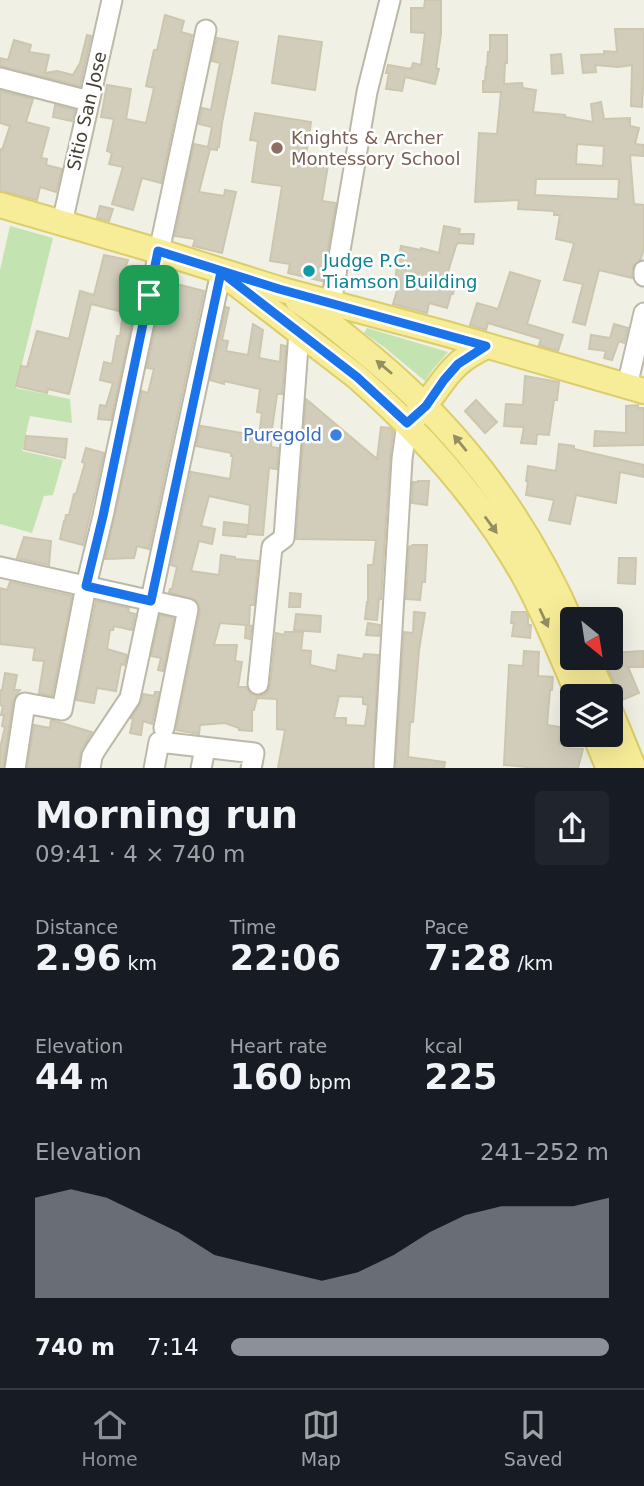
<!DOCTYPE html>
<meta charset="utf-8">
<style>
:root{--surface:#171b24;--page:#20242c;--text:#f1f3f6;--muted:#9ea1a6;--line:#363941;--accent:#8c9099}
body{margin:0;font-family:"DejaVu Sans",sans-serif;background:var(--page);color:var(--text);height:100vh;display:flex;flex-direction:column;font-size:26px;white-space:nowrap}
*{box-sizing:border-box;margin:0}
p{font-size:23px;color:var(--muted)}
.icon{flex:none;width:38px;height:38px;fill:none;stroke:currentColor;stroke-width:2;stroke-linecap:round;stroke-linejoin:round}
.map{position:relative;height:768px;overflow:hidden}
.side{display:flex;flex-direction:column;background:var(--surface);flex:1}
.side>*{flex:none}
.needle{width:46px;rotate:150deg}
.controls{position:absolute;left:560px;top:607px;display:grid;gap:14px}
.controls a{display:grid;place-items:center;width:63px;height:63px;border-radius:7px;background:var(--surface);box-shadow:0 7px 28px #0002;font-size:35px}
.pin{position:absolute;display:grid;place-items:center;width:60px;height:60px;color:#fff;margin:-30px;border-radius:14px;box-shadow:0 4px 10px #0006}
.round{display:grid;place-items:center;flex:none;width:74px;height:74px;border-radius:7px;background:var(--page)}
.summary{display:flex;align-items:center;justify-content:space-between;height:119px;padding:0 35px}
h1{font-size:38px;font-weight:600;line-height:52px}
.figures{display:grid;grid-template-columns:repeat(3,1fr);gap:10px;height:119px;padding:7px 35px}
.figures div{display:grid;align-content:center}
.figures b{font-size:35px;font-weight:600}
.figures small{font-size:19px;font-weight:400}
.figures p{font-size:19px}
.chart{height:196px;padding:14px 35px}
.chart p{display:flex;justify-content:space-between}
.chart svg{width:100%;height:126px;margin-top:7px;fill:var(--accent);opacity:.7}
ul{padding:0 35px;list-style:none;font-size:23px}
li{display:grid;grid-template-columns:112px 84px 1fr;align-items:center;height:52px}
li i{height:18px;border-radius:9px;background:var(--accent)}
.tabs{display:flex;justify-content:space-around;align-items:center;height:98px;border-top:2px solid var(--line);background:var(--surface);font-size:19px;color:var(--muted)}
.tabs a{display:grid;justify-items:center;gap:4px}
.tabs .on{color:var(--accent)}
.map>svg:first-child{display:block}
</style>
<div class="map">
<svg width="644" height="769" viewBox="0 0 644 769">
<rect width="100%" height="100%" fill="#f1f0e5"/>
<g fill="#c3e3b0">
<polygon points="10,226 53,238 16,388 70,399 72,423 30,416 22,451 63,460 53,495 44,496 32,533 0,524 0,270"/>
<polygon points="367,328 448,352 433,369 425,381 384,347 364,333"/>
</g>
<g fill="#d2cdbb" stroke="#ccc6af" stroke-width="2" fill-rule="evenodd">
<polygon points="425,0 441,0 441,34 436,68 439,69 435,84 405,77 402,91 386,89 389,73 386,73 388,65 411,69 413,63 421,65 425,33 411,32 411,8 424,8"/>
<polygon points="165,15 184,21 181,32 192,35 161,183 142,178 133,210 112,204 123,167 109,164 112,153 107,151 114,119 101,117 107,85 131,89 126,119 146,123 154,88 146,86 154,50 157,50"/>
<polygon points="615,29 644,29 644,87 643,87 642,107 631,106 632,65 618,67 595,65 596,72 583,73 581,55 604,54 604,51 617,52"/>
<polygon points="87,35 91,36 80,86 0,66 0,58 8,60 14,40 31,45 29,52 49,55 45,73 57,71 73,75 80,63"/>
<path d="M490,35H507V63H505L504,84L522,83L523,88L536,90L533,112L565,115V117L593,122L591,104L601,102L604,119L630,118V126L639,128L635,144L644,145V156L630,155L634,204L644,205V247L641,259L633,266L632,278L599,270L585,325L573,322L583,284L564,280L574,243L556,239L560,215H554V211L518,209L519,200L475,202L479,133L497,134L501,92H483V81H485L486,67H487L488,52H490ZM577,144L604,146L603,166L576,164ZM536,179H619L618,199L535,195Z"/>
<polygon points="279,36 322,42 315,90 272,83"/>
<polygon points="217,38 238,42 222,123 219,147 217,147 217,150 210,149 199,192 224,196 225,190 236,192 222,253 193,246 195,239 175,236 194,144 208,147 212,127 199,124 202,108 211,110 220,63 212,61"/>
<polygon points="561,54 563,73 552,74 551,55"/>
<polygon points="0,91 33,99 26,122 49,128 41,158 47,159 46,165 62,169 56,192 40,187 37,200 0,191 0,149 2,150 10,126 0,123"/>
<polygon points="55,105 75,110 72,121 53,117"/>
<polygon points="255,113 311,122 305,161 328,165 322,201 336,203 322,281 288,273 290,264 270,261 282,186 252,182 258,141 250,140"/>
<polygon points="100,206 113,209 109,221 97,218"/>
<polygon points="444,226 460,229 459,234 474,234 473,244 458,243 456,246 446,278 456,280 453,294 451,294 447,308 429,303 427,313 393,304 400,280 395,279 401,246 421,250 421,248 439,253"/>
<polygon points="104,255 128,260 126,266 143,270 111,420 98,419 100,405 106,406 113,383 100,380 104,362 112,364 117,336 120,336 123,312 91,304 69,394 48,389 47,393 16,386 21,366 27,367 37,331 69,339 80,291 94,295"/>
<polygon points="510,272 540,281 527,324 563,335 558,351 539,345 541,339 488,323 486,330 470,325 477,303 498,309"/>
<polygon points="165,281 204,291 149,549 137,546 134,558 105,559 142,391 148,393 154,369 147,368"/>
<path d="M226,307L229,308L222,340L228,341L226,351L248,355L253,324L263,330L259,358L280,362L281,345L286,346L282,394H277L272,429L271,447L278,448L277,469L269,468L263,535L248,534L250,505L209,496L201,526L215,529L212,544L199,541L191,571L219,575L221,555L235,557V559L258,561L254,605H250L249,625H247L252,626L250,639L245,638L246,625L220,623L214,645H237L235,661L242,662L238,687H246L250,693L257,696L264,695L268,691L270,686L276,633L284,635L285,632H303L301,650L311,651L310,665L336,671L338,655L363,659L364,654L378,655L373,768H278L285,730L277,729V699L257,698L254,710H252V731L239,730V728L225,723L200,725L199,734L176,730L200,611L199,605L196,600L169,592L170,589H172L177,567L171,565L191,472L230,479L233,456H231V453L196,446L201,426L259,436L262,413L257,412L260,389L224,381V384L210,380ZM339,696L363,697V704L368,705L365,726L346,725V718H334Z"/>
<polygon points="614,324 628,328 624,343 619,341 612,360 604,358 606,351 589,349 591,335 610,338"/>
<polygon points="525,376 559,382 557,400 554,400 549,435 537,434 536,444 521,443 524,427 504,426 506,404 523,405"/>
<polygon points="306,399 377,459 381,427 390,428 393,431 390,458 381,599 379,599 377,620 365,619 367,602 368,602 368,565 373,565 376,540 296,539"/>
<polygon points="476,400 497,422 485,433 465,411"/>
<polygon points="638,405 638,408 644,408 644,445 594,446 595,431 626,433 626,406"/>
<polygon points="26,436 67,439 65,458 24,449"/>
<polygon points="559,444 574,446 574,449 644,465 644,477 620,472 616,503 576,495 570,524 549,520 554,500 526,495 528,482 526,481 528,466 556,471"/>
<polygon points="86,448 104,453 83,545 60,539 64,521 65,521 66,515 69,515 74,494 76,494 85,463 82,462"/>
<polygon points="418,481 429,481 427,505 412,503 413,482 418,482"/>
<polygon points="224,522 248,525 246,537 223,535"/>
<polygon points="24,537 51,541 49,565 17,558"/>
<polygon points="413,545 427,545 425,582 422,582 420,600 406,599 409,547"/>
<polygon points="619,558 636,558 635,584 618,583"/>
<polygon points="10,582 72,596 52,696 39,693 44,661 33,660 35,648 0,644 0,588 7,590"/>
<polygon points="290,593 301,594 300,607 289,607"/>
<polygon points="96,601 129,608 128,612 135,614 132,630 114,626 113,630 110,630 107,649 127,655 124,665 121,664 116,691 97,688 94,703 76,700"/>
<polygon points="414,612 425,613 419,650 413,722 410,722 408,757 445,762 444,768 395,768 404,632 413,633"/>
<polygon points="512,612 526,612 528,616 528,625 531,625 530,638 512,636 514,623 511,623"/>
<polygon points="296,614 321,616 320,632 294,630"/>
<polygon points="160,615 174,618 163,671 158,670 161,658 151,656"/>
<polygon points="368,623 380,625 379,636 366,635"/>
<polygon points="524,651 539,652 538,676 553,677 552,690 550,690 547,725 560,727 559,744 564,745 564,748 583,749 578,768 526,768 527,767 504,765 509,665 523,666"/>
<polygon points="644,651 643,667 628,667 639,693 622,700 608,669 608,658 611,658 611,653"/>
<polygon points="5,673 17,675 14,690 20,690 13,701 3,768 0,768 0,748 5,727 2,726 4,715 1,715 3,706 0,705 0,690 2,691"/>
<polygon points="155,692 159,692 152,724 143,721 141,735 130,733 133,719 131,718 140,704 143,694 154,696"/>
<polygon points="51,720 92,732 81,750 78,768 27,768 34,725 50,728"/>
</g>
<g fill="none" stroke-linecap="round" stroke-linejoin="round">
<defs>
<g id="minor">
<polyline points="0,78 89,101"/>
<polyline points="62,223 112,0"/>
<polyline points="644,271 644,276"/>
<polyline points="329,315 367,92 390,0"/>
<polyline points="627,386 644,313"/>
<polyline points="0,567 188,609 164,728"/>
<polyline points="258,684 272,547 284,538 299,332"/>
<polyline points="384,765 402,459 407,423"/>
<polyline points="15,769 25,703 62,710 86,586 103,516 206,30"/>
<polyline points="90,769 92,756 96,749 130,698 221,272"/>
<polyline points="154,769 159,742 254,753 251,769"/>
<polyline points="201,769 205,748"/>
</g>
<g id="major">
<polyline points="0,205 158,251 279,289 447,334 644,391"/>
<path d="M234,282L357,377C422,434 480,499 523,574C545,613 561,655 579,696"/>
<path d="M298,301C318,313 336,328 354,343C452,420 522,510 572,624"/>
<path d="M416,415C432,400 441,379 458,364C466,356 477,351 486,346"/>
<polyline points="587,658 604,696"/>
<polyline points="611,713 634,769"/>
<polyline points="595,735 609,769"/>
</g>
</defs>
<use href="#minor" stroke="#bcb9a8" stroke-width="23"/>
<use href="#major" stroke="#dbcd69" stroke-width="28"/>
<use href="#minor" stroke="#fff" stroke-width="19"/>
<use href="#major" stroke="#f7ed98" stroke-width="24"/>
</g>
<defs><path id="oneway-solid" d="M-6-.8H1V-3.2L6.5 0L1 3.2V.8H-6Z" transform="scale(1.75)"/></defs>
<g fill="#948e62">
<use href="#oneway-solid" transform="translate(384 367) rotate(-140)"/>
<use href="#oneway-solid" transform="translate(460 443) rotate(-129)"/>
<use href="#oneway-solid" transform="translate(491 525) rotate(54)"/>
<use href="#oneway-solid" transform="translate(544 618) rotate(65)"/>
</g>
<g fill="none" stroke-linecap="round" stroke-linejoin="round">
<defs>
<polyline id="route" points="149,295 103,516 86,586 151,601 221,272 357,377 407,423 426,406 444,380 458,364 486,346 279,289 158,251 149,295"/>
</defs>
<use href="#route" stroke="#fff" stroke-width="14"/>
<use href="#route" stroke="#1a73e8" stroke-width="9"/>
</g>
<circle fill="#8d6e63" stroke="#fff" stroke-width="2.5" cx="277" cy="148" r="7"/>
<circle fill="#0f9aa8" stroke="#fff" stroke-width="2.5" cx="309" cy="271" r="7"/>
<circle fill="#3f7fe0" stroke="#fff" stroke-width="2.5" cx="336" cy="435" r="7"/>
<g text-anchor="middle" stroke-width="5" stroke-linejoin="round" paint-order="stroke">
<g font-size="18" fill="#434035" stroke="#fff">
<text transform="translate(87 111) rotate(-77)" y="6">Sitio San Jose</text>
</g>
<g font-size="18" fill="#785e54" stroke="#fff" text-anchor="start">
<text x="291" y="144">Knights &amp; Archer<tspan x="291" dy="21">Montessory School</tspan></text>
</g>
<g font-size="18" fill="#0d838f" stroke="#fff" text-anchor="start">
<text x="323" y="267">Judge P.C.<tspan x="323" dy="21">Tiamson Building</tspan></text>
</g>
<g font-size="18" fill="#366cbe" stroke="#fff" text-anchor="end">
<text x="322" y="441">Puregold</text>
</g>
</g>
</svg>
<div class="controls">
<a><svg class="needle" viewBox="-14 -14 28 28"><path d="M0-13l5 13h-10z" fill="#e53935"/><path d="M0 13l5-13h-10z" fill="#9ea1a6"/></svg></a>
<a><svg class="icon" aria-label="layers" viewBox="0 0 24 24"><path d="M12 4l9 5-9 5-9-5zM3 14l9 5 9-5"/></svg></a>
</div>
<div class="pin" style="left:149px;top:295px;background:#1e9e55"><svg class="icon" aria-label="arrive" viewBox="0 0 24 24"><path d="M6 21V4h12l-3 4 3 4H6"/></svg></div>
</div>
<section class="side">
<div class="summary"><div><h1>Morning run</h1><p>09:41 · 4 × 740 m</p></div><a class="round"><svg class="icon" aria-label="share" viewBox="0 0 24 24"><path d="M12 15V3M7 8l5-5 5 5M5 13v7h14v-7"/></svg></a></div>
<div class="figures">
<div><p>Distance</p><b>2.96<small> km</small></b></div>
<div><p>Time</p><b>22:06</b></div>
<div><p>Pace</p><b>7:28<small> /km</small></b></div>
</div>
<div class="figures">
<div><p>Elevation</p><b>44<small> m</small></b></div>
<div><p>Heart rate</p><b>160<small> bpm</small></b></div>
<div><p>kcal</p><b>225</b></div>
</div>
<div class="chart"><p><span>Elevation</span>241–252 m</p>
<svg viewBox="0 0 160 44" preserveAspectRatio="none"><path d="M0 44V9L10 6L20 9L30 15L40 21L50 29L60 32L70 35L80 38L90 35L100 29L110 21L120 15L130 12L140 12L150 12L160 9V44z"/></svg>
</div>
<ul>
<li><b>740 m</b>7:14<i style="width:100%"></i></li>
</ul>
</section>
<nav class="tabs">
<a class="on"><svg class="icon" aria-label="home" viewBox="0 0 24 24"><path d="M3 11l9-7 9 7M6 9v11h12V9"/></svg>Home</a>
<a><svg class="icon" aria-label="map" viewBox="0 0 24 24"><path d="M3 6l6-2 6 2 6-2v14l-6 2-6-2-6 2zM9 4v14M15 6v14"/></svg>Map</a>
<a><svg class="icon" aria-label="saved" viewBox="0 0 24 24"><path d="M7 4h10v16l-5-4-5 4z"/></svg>Saved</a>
</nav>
